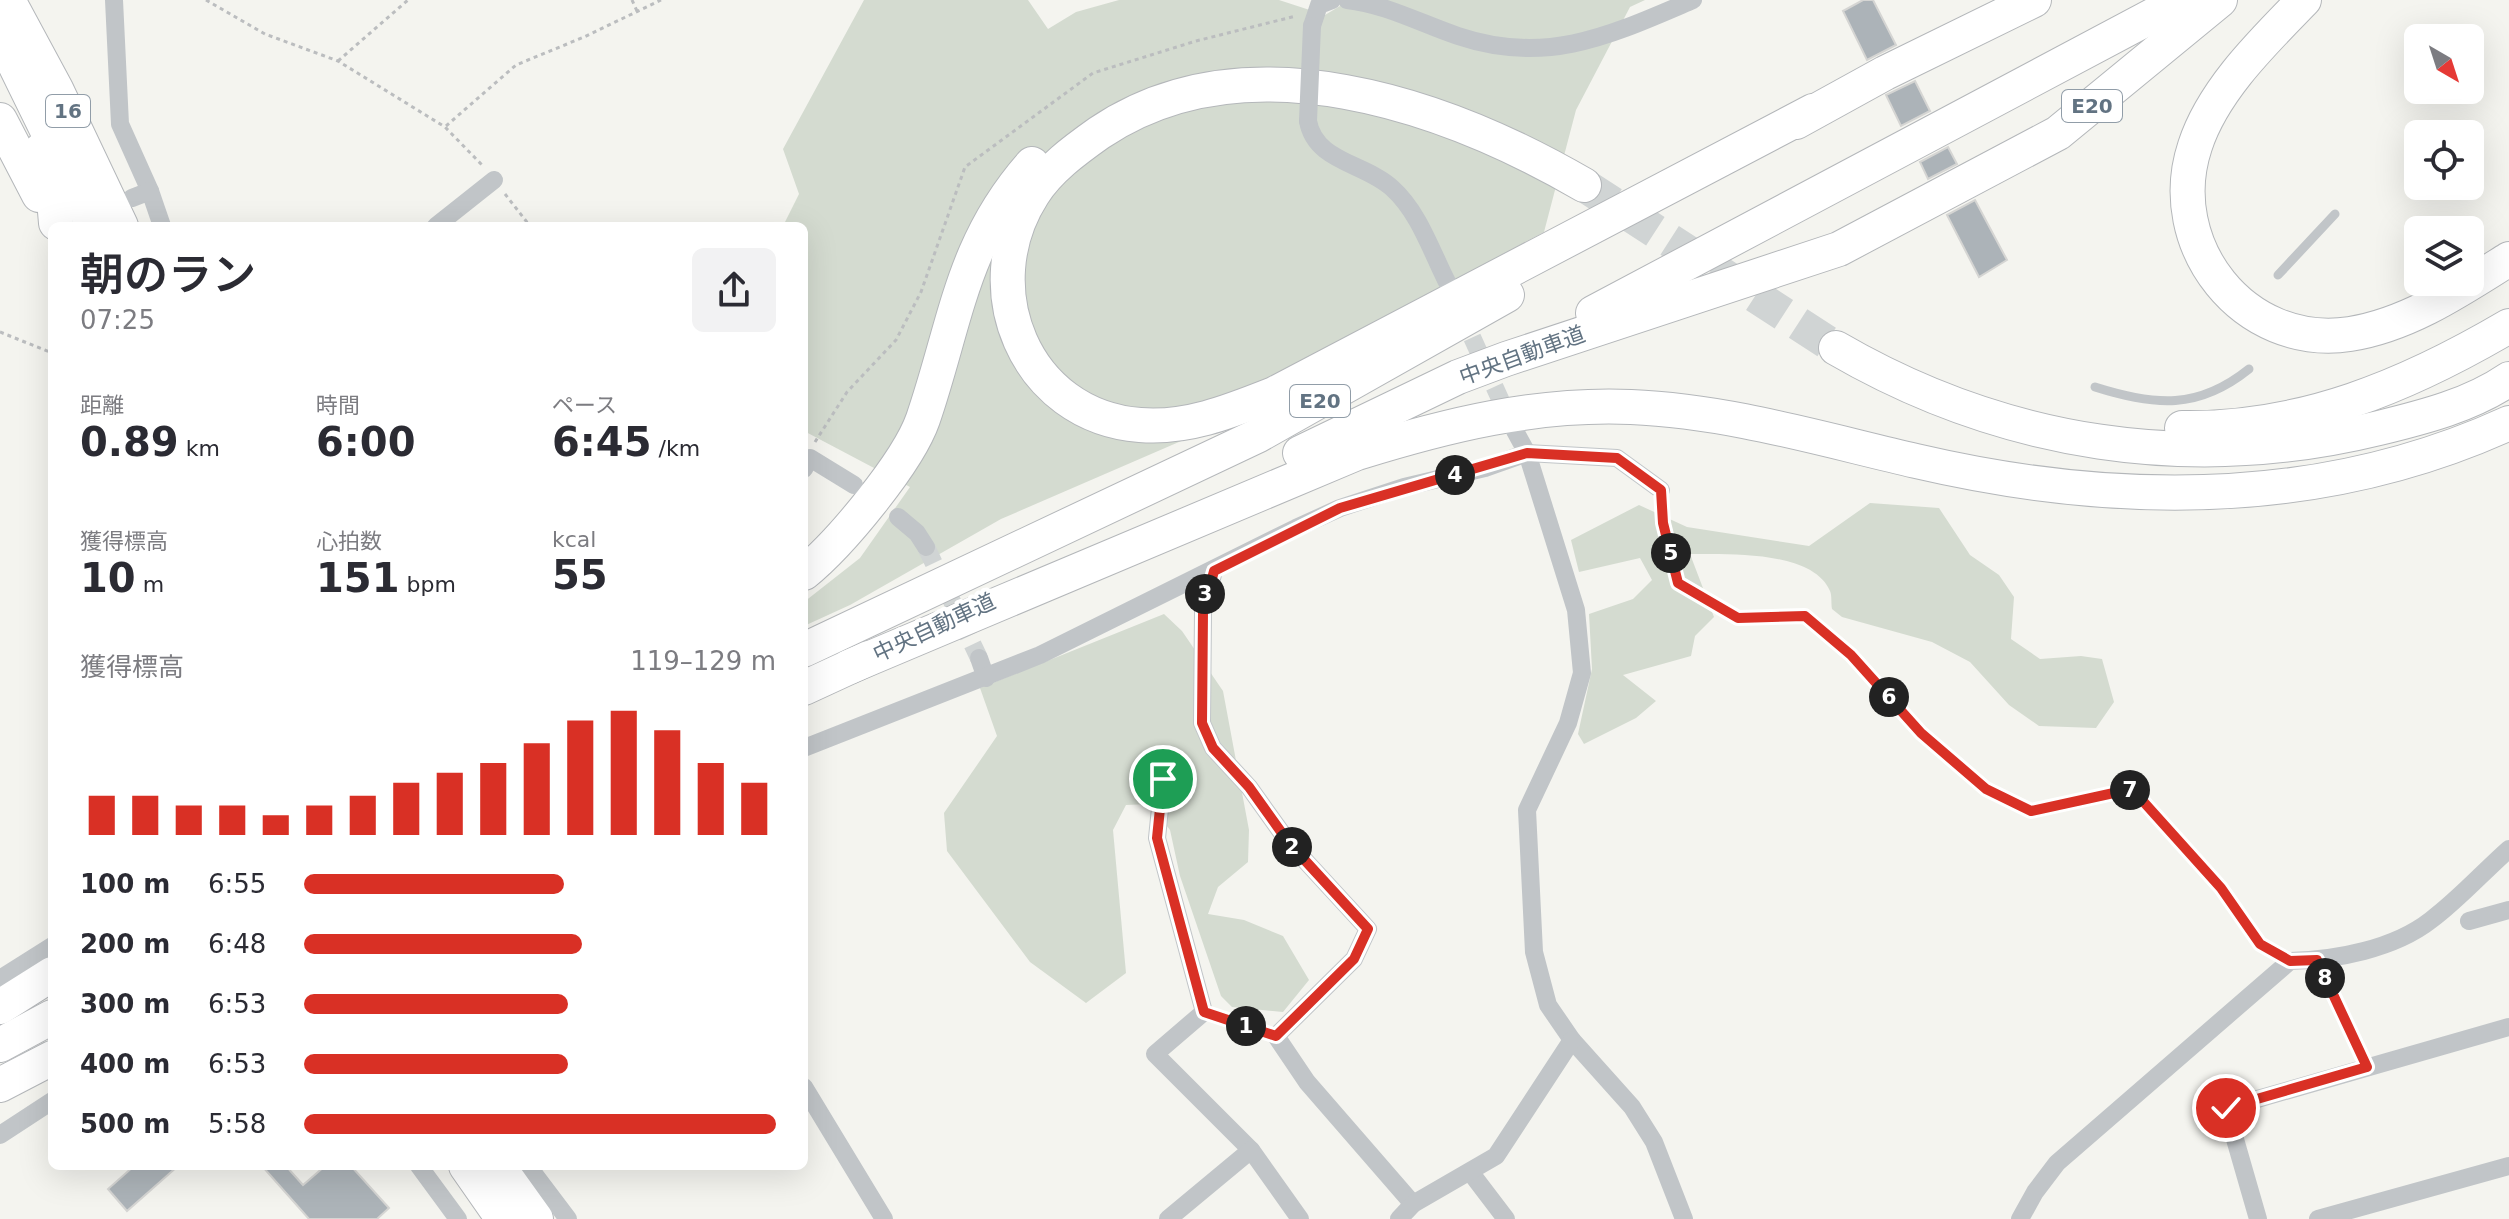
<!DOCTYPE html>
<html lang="ja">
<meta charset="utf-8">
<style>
:root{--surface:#fff;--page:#f2f2f3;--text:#2b2b33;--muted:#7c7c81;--accent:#d93025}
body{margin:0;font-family:"DejaVu Sans","Noto Sans JP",sans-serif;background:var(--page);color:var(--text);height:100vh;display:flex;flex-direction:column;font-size:30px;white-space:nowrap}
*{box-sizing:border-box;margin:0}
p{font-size:26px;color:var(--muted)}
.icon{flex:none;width:44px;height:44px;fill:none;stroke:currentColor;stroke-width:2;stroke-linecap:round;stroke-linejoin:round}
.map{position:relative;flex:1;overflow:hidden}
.side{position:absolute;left:48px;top:222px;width:760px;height:948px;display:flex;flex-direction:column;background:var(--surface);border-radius:12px;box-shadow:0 8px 32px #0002}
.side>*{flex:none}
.needle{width:52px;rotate:141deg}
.fabs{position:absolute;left:2404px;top:24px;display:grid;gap:16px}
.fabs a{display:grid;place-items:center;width:80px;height:80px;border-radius:12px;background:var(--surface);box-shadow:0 8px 32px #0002;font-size:40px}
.pin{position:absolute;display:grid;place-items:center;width:68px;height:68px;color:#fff;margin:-34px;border:4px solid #fff;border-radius:50%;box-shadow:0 2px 8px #0007}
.km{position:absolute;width:40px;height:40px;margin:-20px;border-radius:50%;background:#222;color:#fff;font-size:22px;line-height:40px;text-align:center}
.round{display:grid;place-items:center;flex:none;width:84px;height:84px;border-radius:12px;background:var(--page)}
.summary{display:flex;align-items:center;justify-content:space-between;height:136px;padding:0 32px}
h1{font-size:44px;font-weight:600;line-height:60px}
.metrics{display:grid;grid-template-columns:repeat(3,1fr);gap:12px;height:136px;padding:8px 32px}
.metrics div{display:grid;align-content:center}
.metrics b{font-size:40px;font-weight:600}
.metrics small{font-size:22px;font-weight:400}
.metrics p{font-size:22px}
.chart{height:224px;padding:16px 32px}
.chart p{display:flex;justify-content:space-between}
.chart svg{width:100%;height:144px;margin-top:8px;stroke:var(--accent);stroke-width:6}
ul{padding:0 32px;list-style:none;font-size:26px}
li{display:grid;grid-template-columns:128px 96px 1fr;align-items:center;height:60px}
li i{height:20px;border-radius:10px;background:var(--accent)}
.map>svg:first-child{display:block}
</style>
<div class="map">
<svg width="2509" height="1219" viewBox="0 0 2509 1219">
<rect width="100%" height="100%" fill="#f4f4ef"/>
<g fill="#d4dbd0">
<polygon points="864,0 1028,0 1048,29 1076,12 1119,0 1279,0 1325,15 1350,0 1645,0 1630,7 1576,110 1544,232 1448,284 1202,432 1001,519 850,605 804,626 804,602 860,558 910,487 804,431 804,226 783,226 799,194 783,149"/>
<path d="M1870,503L1939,508L1970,555L1999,575L2014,597L2011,639L2040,659L2081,656L2102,659L2114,702L2096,728L2039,726L2009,705L1970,662L1932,642L1842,617L1832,609C1831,604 1832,595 1830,591C1813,550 1726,554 1690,554L1714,617L1695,636L1691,656L1623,675L1656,701L1636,718L1584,744L1578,734L1592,669L1589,614L1633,599L1652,580L1640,558L1579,572L1571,540L1639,505L1687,527L1809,546Z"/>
<polygon points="1164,614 1182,631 1223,691 1249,830 1248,862 1218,887 1208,914 1244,920 1283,936 1309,980 1283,1012 1232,1007 1221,996 1180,876 1170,830 1150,804 1126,805 1113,830 1126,973 1086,1003 1030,962 947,851 944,813 997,736 980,688"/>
</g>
<g fill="#acb3b8" stroke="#d5d5d3" stroke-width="2">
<polygon points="1863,0 1873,0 1896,45 1867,60 1843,11"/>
<polygon points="1915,81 1930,111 1901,126 1886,95"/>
<polygon points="1948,147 1957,164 1928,179 1920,162"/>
<polygon points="1975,200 2007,260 1979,277 1947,215"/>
<polygon points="134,1166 178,1166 127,1211 108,1189"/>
<polygon points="262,1166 286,1166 303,1185 325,1166 351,1166 389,1208 377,1219 309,1219"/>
</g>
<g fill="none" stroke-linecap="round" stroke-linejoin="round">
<g stroke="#d0d4d4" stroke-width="18" stroke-dasharray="18 9" stroke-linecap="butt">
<polyline points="1461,313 1510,421"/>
<polyline points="926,547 979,658"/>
</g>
<polyline stroke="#d0d4d4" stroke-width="34" stroke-dasharray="34 17" stroke-linecap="butt" points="1584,185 1836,348"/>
<defs>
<g id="highway">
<polyline points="8,0 56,89 121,226"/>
<path d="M2304,0C2264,41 2213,90 2195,146C2162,245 2244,350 2350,334C2408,325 2460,290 2509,259"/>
<polyline points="0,34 94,226"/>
<polyline points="0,120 39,195"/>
<polyline points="1796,122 1885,73 2034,0"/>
<polyline points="41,150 53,188 56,223"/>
<path d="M1584,185C1446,105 1246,34 1099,133C1075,150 1049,169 1033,194C973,287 1024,416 1140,425C1187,429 1231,411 1274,394L1813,111"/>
<polyline points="1593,313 2182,0"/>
<path d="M1836,348C2003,445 2191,474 2379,428C2424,417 2471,405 2509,379"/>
<path d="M2182,428C2302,430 2407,386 2509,326"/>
<polyline points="1300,453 1458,377 1506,359 1839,249 2058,133 2220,0"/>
<path d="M804,573C840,544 908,462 923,419C956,323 961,244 1032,164"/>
<polyline points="804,650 1257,436 1507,295"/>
<path d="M849,667L1357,453C1447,425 1536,403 1631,407C1728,411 1821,439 1916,461C2114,507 2321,509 2509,423"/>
<polyline points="804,688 869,658"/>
<polyline points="0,1007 52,974"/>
<polyline points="0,1045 52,1017"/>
<polyline points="0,1085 52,1058"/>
<polyline points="466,1166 503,1219"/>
<polyline points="498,1166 536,1219"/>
</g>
</defs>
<use href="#highway" stroke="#b4b7ba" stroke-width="36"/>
<g stroke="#bbbdbf" stroke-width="3" stroke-dasharray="4 4" stroke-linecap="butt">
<polyline points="206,0 265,34 338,61 445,127 483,166"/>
<polyline points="632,0 637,11"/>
<polyline points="338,61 408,0"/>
<polyline points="446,126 516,65 584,37 661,0"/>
<polyline points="505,194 530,226"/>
<polyline points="0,332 52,353"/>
<polyline points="815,442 847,392 896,340 921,292 965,167 1093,73 1196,41 1296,16"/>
</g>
<g stroke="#c1c5c8" stroke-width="9">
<polyline points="2278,275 2335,214"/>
<path d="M2095,387C2155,406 2198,410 2249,369"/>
<polyline points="1661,490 1663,523 1678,583 1738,618 1805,616 1851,655 1921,733 1986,789 2031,811 2132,789 2221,888 2260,944 2290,961"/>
<polyline points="2317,960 2367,1067"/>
<polyline points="1204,1012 1276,1036"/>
</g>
<g stroke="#c1c5c8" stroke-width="18">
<polyline points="114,0 120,124 150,191"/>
<path d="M1347,0C1385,4 1422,24 1458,36C1547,66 1611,35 1693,0"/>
<polyline points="1312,26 1319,5 1332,0"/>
<path d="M1308,121C1315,162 1365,163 1392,188C1419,212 1432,253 1448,284"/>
<polyline points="132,198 150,191 162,226"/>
<polyline points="436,226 494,180"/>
<polyline points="1515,431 1527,453 1576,610 1582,673 1568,723 1527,810 1534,952 1548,1005 1572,1040 1632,1107 1654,1142 1684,1219"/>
<polyline points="804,469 810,458 854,485"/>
<polyline points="898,517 917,533 926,547"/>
<polyline points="1214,571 1203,612 1202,723 1213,748 1249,787 1289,843 1368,929 1354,959 1276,1036 1307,1082 1413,1204"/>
<polyline points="979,658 986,678"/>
<polyline points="804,748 1040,655 1296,528 1340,508 1404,487 1485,468 1527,453 1617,458 1661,490"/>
<polyline points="1163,779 1157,838 1204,1012 1155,1054 1251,1150"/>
<polyline points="2469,921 2509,910"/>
<polyline points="0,979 52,946"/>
<polyline points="804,1087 884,1219"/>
<polyline points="0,1135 52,1101"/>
<polyline points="419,1166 458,1219"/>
<polyline points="528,1166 568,1219"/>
<polyline points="1471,1173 1506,1219"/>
<polyline points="1168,1219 1251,1150 1300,1219"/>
<polyline points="1399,1219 1413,1204 1496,1156 1572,1040"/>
<path d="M2020,1219L2035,1192L2057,1163L2290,961C2336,960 2394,949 2431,920C2459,899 2483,872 2509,849"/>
<polyline points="2258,1219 2226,1108 2509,1027"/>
<polyline points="2318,1219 2509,1166"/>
</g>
<use href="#highway" stroke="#fff" stroke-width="34"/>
<polyline stroke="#c1c5c8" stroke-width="18" points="1308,121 1312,26"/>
</g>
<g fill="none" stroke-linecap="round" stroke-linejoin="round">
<defs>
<polyline id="route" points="1163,779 1157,838 1204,1012 1276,1036 1354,959 1368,929 1289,843 1249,787 1213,748 1202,723 1203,612 1214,571 1340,508 1527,453 1617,458 1661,490 1663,523 1678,583 1738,618 1805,616 1851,655 1921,733 1986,789 2031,811 2132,789 2221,888 2260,944 2290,961 2317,960 2367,1067 2226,1108"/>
</defs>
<use href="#route" stroke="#fff" stroke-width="16"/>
<use href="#route" stroke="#d93025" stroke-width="10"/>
</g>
<g text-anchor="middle" stroke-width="8" stroke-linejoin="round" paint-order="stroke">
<g fill="#fff" stroke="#919da8" stroke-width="2">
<rect x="2062" y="90" width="60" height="32" rx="6"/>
<rect x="46" y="95" width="44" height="32" rx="6"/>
<rect x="1290" y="385" width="60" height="32" rx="6"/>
</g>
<g font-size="20" font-weight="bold" fill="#627382">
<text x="2092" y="113">E20</text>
<text x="68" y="118">16</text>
<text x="1320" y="408">E20</text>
</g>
<g font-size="22" fill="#627382" stroke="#fff">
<text transform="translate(1522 355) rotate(-20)" y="8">中央自動車道</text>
<text transform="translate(934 627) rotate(-25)" y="8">中央自動車道</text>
</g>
</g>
</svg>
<div class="fabs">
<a><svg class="needle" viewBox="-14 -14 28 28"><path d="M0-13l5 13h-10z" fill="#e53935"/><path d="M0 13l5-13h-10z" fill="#7c7c81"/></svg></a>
<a><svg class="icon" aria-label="locate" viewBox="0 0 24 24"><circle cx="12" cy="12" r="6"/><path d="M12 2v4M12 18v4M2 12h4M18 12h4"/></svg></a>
<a><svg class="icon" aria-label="layers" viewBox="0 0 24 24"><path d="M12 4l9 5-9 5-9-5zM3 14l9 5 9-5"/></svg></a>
</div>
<div class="pin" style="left:1163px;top:779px;background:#1e9e55"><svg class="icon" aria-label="arrive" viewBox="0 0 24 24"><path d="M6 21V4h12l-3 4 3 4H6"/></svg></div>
<div class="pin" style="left:2226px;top:1108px;background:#d93025"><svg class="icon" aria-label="check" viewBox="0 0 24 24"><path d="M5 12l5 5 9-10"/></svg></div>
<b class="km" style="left:1246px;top:1026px">1</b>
<b class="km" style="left:1292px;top:847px">2</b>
<b class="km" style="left:1205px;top:594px">3</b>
<b class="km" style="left:1455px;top:475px">4</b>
<b class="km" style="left:1671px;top:553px">5</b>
<b class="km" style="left:1889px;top:697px">6</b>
<b class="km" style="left:2130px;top:790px">7</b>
<b class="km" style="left:2325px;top:978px">8</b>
<section class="side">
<div class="summary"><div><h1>朝のラン</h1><p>07:25</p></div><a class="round"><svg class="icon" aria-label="share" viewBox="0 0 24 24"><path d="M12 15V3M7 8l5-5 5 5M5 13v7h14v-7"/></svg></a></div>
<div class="metrics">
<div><p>距離</p><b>0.89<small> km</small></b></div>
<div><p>時間</p><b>6:00</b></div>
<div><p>ペース</p><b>6:45<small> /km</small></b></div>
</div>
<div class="metrics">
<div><p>獲得標高</p><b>10<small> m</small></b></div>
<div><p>心拍数</p><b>151<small> bpm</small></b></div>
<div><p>kcal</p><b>55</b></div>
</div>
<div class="chart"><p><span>獲得標高</span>119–129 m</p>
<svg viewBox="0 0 160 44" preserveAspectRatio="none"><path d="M5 44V32M15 44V32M25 44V35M35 44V35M45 44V38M55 44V35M65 44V32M75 44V28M85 44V25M95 44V22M105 44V16M115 44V9M125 44V6M135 44V12M145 44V22M155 44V28"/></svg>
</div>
<ul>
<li><b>100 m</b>6:55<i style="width:55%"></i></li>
<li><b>200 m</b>6:48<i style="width:59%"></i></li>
<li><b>300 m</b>6:53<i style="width:56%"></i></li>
<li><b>400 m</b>6:53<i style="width:56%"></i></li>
<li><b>500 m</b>5:58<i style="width:100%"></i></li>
</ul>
</section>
</div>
